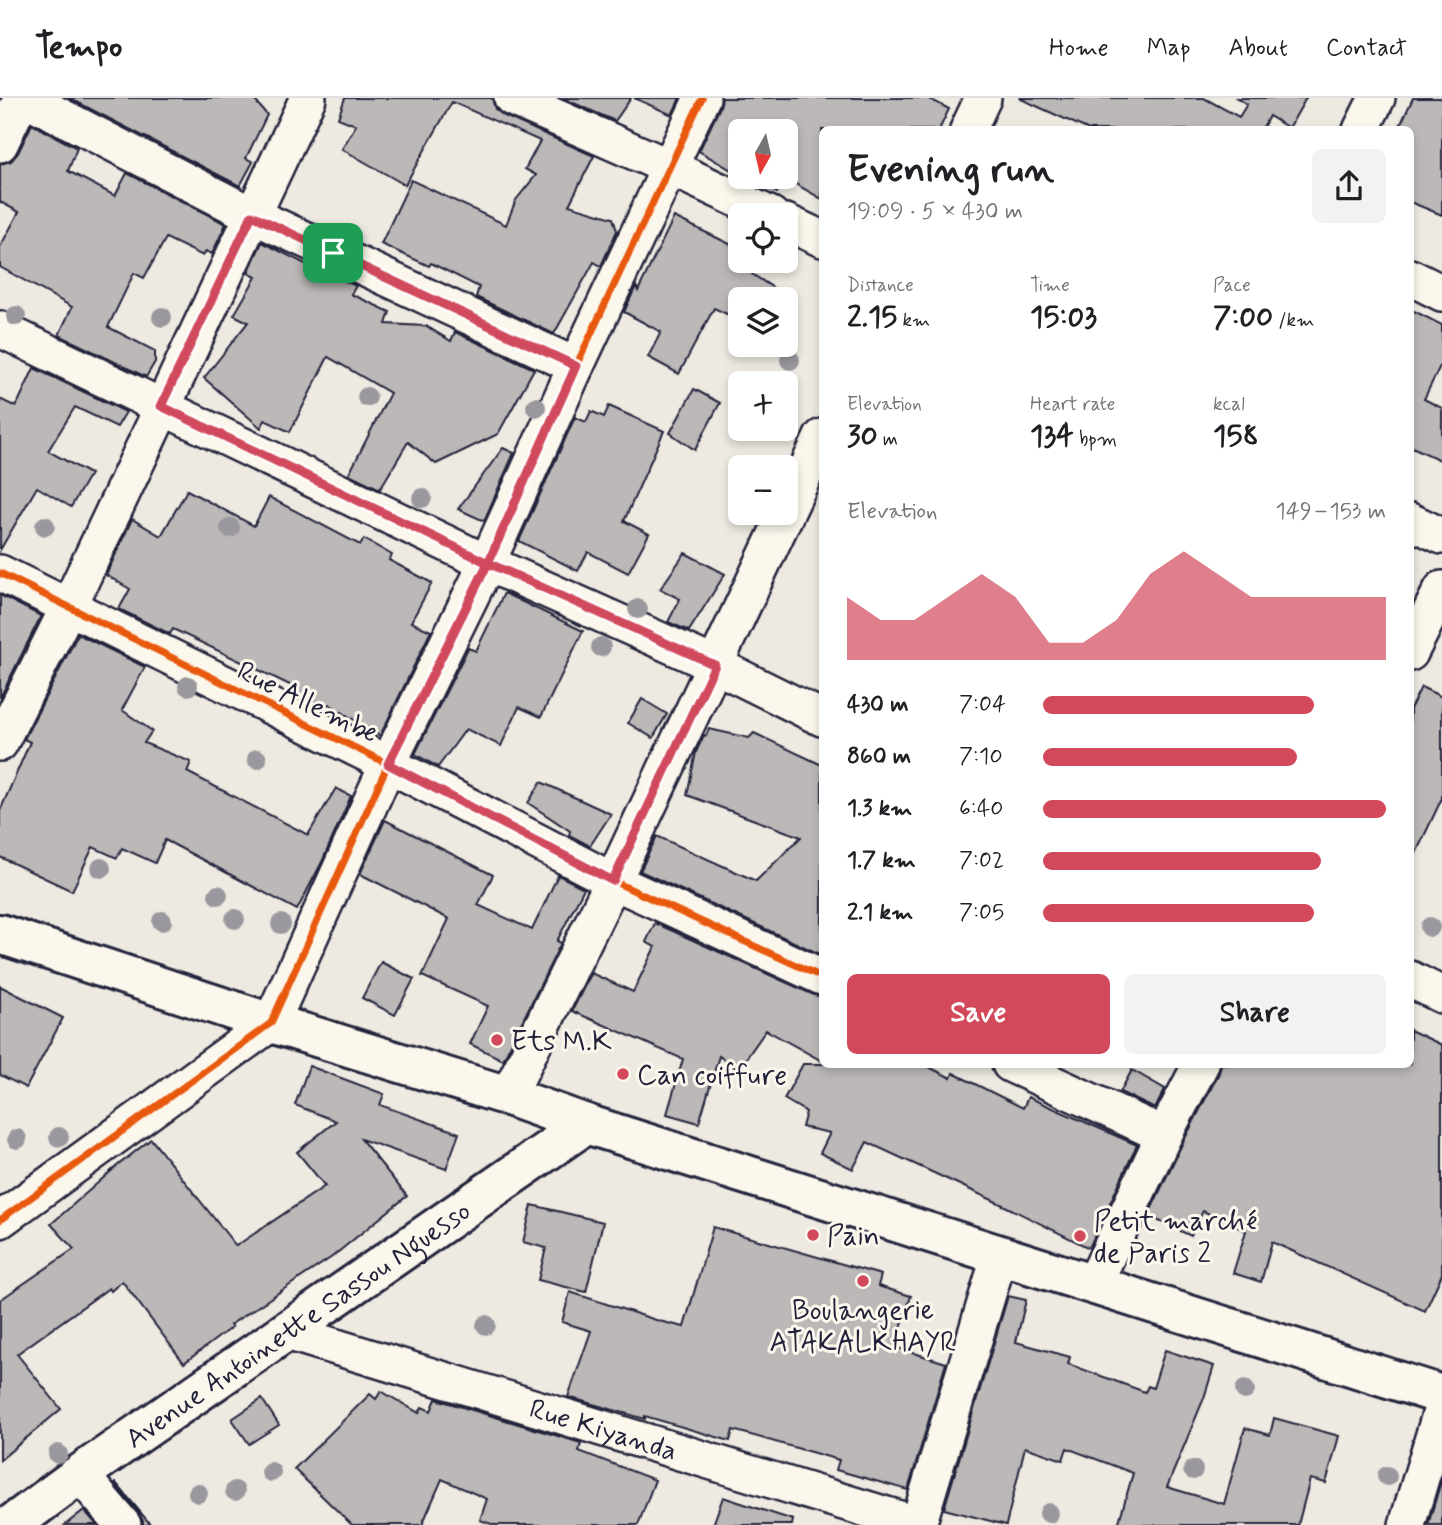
<!DOCTYPE html>
<meta charset="utf-8">
<style>
:root{--surface:#fff;--page:#f2f2f2;--text:#202124;--muted:#757577;--line:#e0e0e0;--accent:#d1495b}
body{margin:0;font-family:Mynerve,sans-serif;background:var(--page);color:var(--text);height:100vh;display:flex;flex-direction:column;font-size:26px;white-space:nowrap}
*{box-sizing:border-box;margin:0}
p{font-size:23px;color:var(--muted)}
.icon{flex:none;width:38px;height:38px;fill:none;stroke:currentColor;stroke-width:2;stroke-linecap:round;stroke-linejoin:round}
.map{position:relative;flex:1;overflow:hidden}
.sheet{position:absolute;left:819px;top:28px;width:595px;height:942px;display:flex;flex-direction:column;background:var(--surface);border-radius:10px;box-shadow:0 4px 10px #0003}
.sheet>*{flex:none}
.needle{width:46px;rotate:188deg}
.controls{position:absolute;left:728px;top:21px;display:grid;gap:14px}
.controls a{display:grid;place-items:center;width:70px;height:70px;border-radius:10px;background:var(--surface);box-shadow:0 4px 10px #0003;font-size:35px}
.pin{position:absolute;display:grid;place-items:center;width:60px;height:60px;color:#fff;margin:-30px;border-radius:14px;box-shadow:0 4px 10px #0006}
.round{display:grid;place-items:center;flex:none;width:74px;height:74px;border-radius:10px;background:var(--page)}
.summary{display:flex;align-items:center;justify-content:space-between;height:119px;padding:0 28px}
h1{font-size:38px;font-weight:700;line-height:52px}
.stats{display:grid;grid-template-columns:repeat(3,1fr);gap:10px;height:119px;padding:7px 28px}
.stats div{display:grid;align-content:center}
.stats b{font-size:30px;font-weight:700}
.stats small{font-size:19px;font-weight:400}
.stats p{font-size:19px}
.chart{height:196px;padding:14px 28px}
.chart p{display:flex;justify-content:space-between}
.chart svg{width:100%;height:126px;margin-top:7px;fill:var(--accent);opacity:.7}
.cta{display:flex;gap:14px;margin-top:auto;padding:14px 28px}
.cta a{flex:1;height:80px;border-radius:10px;background:var(--accent);color:#fff;font-size:28px;font-weight:700;line-height:80px;text-align:center}
.cta a+a{background:var(--page);color:var(--text)}
ul{padding:0 28px;list-style:none;font-size:23px}
li{display:grid;grid-template-columns:112px 84px 1fr;align-items:center;height:52px}
li i{height:18px;border-radius:9px;background:var(--accent)}
header{display:flex;align-items:center;gap:42px;box-sizing:border-box;height:98px;padding:0 35px;background:var(--surface);border-bottom:2px solid var(--line)}
header strong{font-size:33px}
nav{display:flex;gap:38px;margin-inline-start:auto;font-size:24px}
.map>svg:first-child{display:block}
</style>
<header>
<strong>Tempo</strong>
<nav><a>Home</a><a>Map</a><a>About</a><a>Contact</a></nav>
</header>
<div class="map">
<svg width="1442" height="1427" viewBox="0 0 1442 1427">
<rect width="100%" height="100%" fill="#eeeae2"/>
<filter id="ink" filterUnits="userSpaceOnUse"><feTurbulence type="fractalNoise" baseFrequency=".0143" numOctaves="2"/><feDisplacementMap in="SourceGraphic" scale="14" xChannelSelector="R" yChannelSelector="G"/><feConvolveMatrix kernelMatrix="1 2 1 2 8 2 1 2 1" color-interpolation-filters="sRGB"/></filter>
<g filter="url(#ink)">
<g fill="#bcb8b8" stroke="#22223b" stroke-width="2">
<polygon points="69,0 253,0 267,17 246,60 253,64 240,88"/>
<polygon points="345,0 492,0 495,11 504,18 594,58 569,107 613,120 617,133 601,168 594,164 554,236 476,199 479,189 431,165 429,168 381,146 411,82 506,127 516,102 536,77 525,71 540,43 452,4 405,87 342,51 356,27 338,20"/>
<polygon points="562,0 631,0 615,23"/>
<polygon points="634,0 680,0 672,17"/>
<polygon points="722,0 928,0 949,11 939,32 822,32 822,101 785,80 777,95 744,79 786,79 786,33 740,33 740,77 699,53 720,9"/>
<polygon points="1019,0 1204,0 1239,19 1247,6 1237,0 1306,0 1289,30 1269,18 1262,31 1263,32 1089,32"/>
<polygon points="1413,0 1442,0 1442,117 1410,104 1410,32 1398,32"/>
<polygon points="32,26 77,50 68,73 115,98 127,75 226,126 212,156 206,153 203,158 166,140 144,180 134,175 108,229 155,253 155,264 146,279 59,237 72,209 0,169 0,149 19,114 0,104 0,66 11,63 18,55"/>
<polygon points="674,119 740,151 740,163 758,163 752,176 790,201 740,201 740,218 733,215 731,218 714,210 679,276 648,259 661,234 624,214 636,188 638,193"/>
<polygon points="262,144 309,168 310,166 356,188 351,196 390,214 386,226 426,228 451,243 455,234 534,271 498,336 436,366 408,344 380,391 349,376 390,295 328,259 290,334 265,322 261,330 204,280 248,224 234,217 256,179 248,175"/>
<polygon points="1410,211 1442,227 1442,264 1424,301 1442,310 1442,363 1410,348"/>
<polygon points="34,270 126,314 117,329 75,309 48,353 90,376 71,409 37,389 0,452 0,301 16,309"/>
<polygon points="694,291 720,305 695,352 670,335"/>
<polygon points="609,308 664,333 624,423 649,436 628,475 588,454 578,473 519,443 575,319 586,324 591,313 604,319"/>
<polygon points="503,350 514,355 484,423 458,411"/>
<polygon points="187,392 254,428 269,399 360,447 364,441 392,457 389,462 432,485 411,524 431,533 380,638 329,606 324,608 290,592 292,588 173,531 170,536 119,511 130,491 106,477 132,421 161,438"/>
<polygon points="685,455 725,476 689,533 668,524 680,501 660,491"/>
<polygon points="504,495 583,533 541,619 519,609 501,648 466,631 438,669 415,656 468,550 476,553"/>
<polygon points="0,497 41,518 0,600"/>
<polygon points="78,536 145,569 122,612 152,633 144,645 191,664 187,674 308,737 336,690 351,698 322,764 297,812 165,742 155,765 122,750 117,760 93,749 72,793 0,759 0,713 30,644 24,641"/>
<polygon points="1421,589 1442,599 1442,700 1410,768 1410,611"/>
<polygon points="642,601 667,616 653,640 628,625"/>
<polygon points="709,631 749,640 754,635 822,667 822,857 640,773 657,738 756,783 801,739 687,697 696,654 704,637 706,638"/>
<polygon points="541,684 611,716 590,748 569,737 570,733 528,705"/>
<polygon points="385,722 493,777 478,807 532,832 558,777 584,790 557,843 561,845 503,962 470,946 488,908 422,878 449,821 360,776"/>
<polygon points="655,825 814,897 822,899 822,963 766,932 738,972 719,958 699,1025 667,1016 683,961 572,913 591,875 633,894 655,849 646,844"/>
<polygon points="381,864 414,881 395,917 362,900"/>
<polygon points="0,888 63,920 26,990 0,977"/>
<polygon points="1410,932 1442,947 1442,1176 1425,1213 1272,1144 1261,1184 1233,1175 1246,1133 1203,1113 1191,1138 1148,1118 1182,1046 1219,975 1221,966 1410,966"/>
<polygon points="803,966 923,966 951,980 953,975 1023,1010 1028,999 1137,1047 1089,1150 1003,1107 867,1044 853,1071 820,1055 830,1035 802,1029 806,1014 784,1001"/>
<polygon points="309,968 384,996 380,1007 459,1035 446,1071 361,1041 407,1098 332,1159 230,1227 232,1229 184,1265 122,1183 111,1193 109,1190 17,1256 61,1311 0,1362 0,1202 74,1151 51,1126 117,1068 151,1041 236,1148 325,1088 297,1054 336,1023 295,1007"/>
<polygon points="1132,972 1165,991 1155,1011 1120,994"/>
<polygon points="532,1107 603,1124 586,1194 538,1182 546,1150 523,1144"/>
<polygon points="713,1129 881,1177 878,1188 911,1198 895,1249 946,1265 908,1392 836,1372 839,1362 733,1332 730,1343 645,1318 645,1321 568,1299 591,1233 562,1224 570,1194 659,1223 684,1229"/>
<polygon points="1008,1198 1026,1202 1016,1244 1070,1259 1068,1266 1145,1294 1148,1288 1153,1290 1165,1252 1214,1268 1204,1300 1167,1389 1224,1406 1245,1330 1270,1337 1274,1320 1339,1338 1326,1385 1310,1381 1298,1427 1118,1427 1133,1375 1067,1350 1063,1362 1025,1349 1006,1427 944,1411"/>
<polygon points="381,1293 419,1315 422,1309 431,1313 436,1301 581,1345 579,1353 655,1382 638,1427 494,1427 480,1422 487,1401 442,1381 422,1427 352,1427 294,1371 370,1296 376,1301"/>
<polygon points="262,1301 279,1327 249,1346 232,1321"/>
<polygon points="1442,1380 1442,1427 1428,1427"/>
<polygon points="116,1385 151,1427 143,1427 143,1423 139,1415 115,1386"/>
<polygon points="723,1399 793,1422 792,1427 713,1427"/>
<polygon points="84,1412 97,1427 65,1427"/>
</g>
<g fill="none" stroke-linecap="round" stroke-linejoin="round">
<defs>
<g id="minor">
<polyline points="25,0 252,117 576,268"/>
<polyline points="512,0 669,69 771,117"/>
<polyline points="968,32 983,0"/>
<polyline points="1361,32 1377,0"/>
<polyline points="0,46 22,0"/>
<polyline points="786,124 822,141"/>
<polyline points="1410,179 1442,195"/>
<polyline points="0,231 487,465 715,567 822,620"/>
<polyline points="1410,423 1442,438"/>
<polyline points="0,475 388,666 613,783 822,879"/>
<polyline points="1410,555 1442,491"/>
<polyline points="0,645 69,508 308,0"/>
<polyline points="1410,881 1442,897"/>
<polyline points="1010,966 1164,1037"/>
<polyline points="508,998 613,783 822,339"/>
<polyline points="0,1122 271,925 388,666 487,465 576,268 702,0"/>
<polyline points="1093,1188 1164,1037 1201,966"/>
<path id="s1" d="M287,1234L919,1427"/>
<polyline points="80,1376 123,1427"/>
<polyline points="918,1427 1000,1156"/>
<polyline points="1407,1427 1442,1310"/>
</g>
<g id="tertiary">
<path id="s2" d="M11,1427L80,1376L586,1026"/>
</g>
<polyline id="trunk" points="0,836 271,925 508,998 586,1026 1442,1297"/>
</defs>
<use href="#minor" stroke="#22223b" stroke-width="40"/>
<use href="#tertiary" stroke="#22223b" stroke-width="44"/>
<use href="#trunk" stroke="#22223b" stroke-width="44"/>
<use href="#minor" stroke="#fbf7ec" stroke-width="35"/>
<use href="#tertiary" stroke="#fbf7ec" stroke-width="38"/>
<use href="#trunk" stroke="#fbf7ec" stroke-width="38"/>
<defs>
<g id="cycleway">
<polyline points="0,475 388,666 613,783 822,879"/>
<polyline points="0,1122 271,925 388,666 487,465 576,268 702,0"/>
</g>
</defs>
<use href="#cycleway" stroke="#fbf7ec" stroke-width="11"/>
<use href="#cycleway" stroke="#e8590c" stroke-width="7"/>
</g>
<g fill="#9a989e">
<circle cx="16" cy="218" r="10"/>
<circle cx="162" cy="219" r="10"/>
<circle cx="790" cy="262" r="10"/>
<circle cx="367" cy="299" r="10"/>
<circle cx="536" cy="309" r="10"/>
<circle cx="422" cy="400" r="10"/>
<circle cx="45" cy="428" r="10"/>
<circle cx="230" cy="430" r="10"/>
<circle cx="638" cy="511" r="10"/>
<circle cx="601" cy="549" r="10"/>
<circle cx="188" cy="588" r="10"/>
<circle cx="257" cy="661" r="10"/>
<circle cx="101" cy="770" r="10"/>
<circle cx="218" cy="797" r="10"/>
<circle cx="235" cy="821" r="10"/>
<circle cx="162" cy="823" r="10"/>
<circle cx="281" cy="826" r="10"/>
<circle cx="1430" cy="829" r="10"/>
<circle cx="59" cy="1039" r="10"/>
<circle cx="17" cy="1041" r="10"/>
<circle cx="486" cy="1227" r="10"/>
<circle cx="1245" cy="1292" r="10"/>
<circle cx="58" cy="1356" r="10"/>
<circle cx="1193" cy="1372" r="10"/>
<circle cx="271" cy="1374" r="10"/>
<circle cx="1387" cy="1378" r="10"/>
<circle cx="235" cy="1393" r="10"/>
<circle cx="198" cy="1395" r="10"/>
<circle cx="1049" cy="1415" r="10"/>
</g>
</g>
<g fill="none" stroke-linecap="round" stroke-linejoin="round" filter="url(#ink)">
<defs>
<polyline id="route" points="333,155 576,268 488,465 388,666 613,783 715,567 488,465 161,308 252,117 333,155"/>
</defs>
<use href="#route" stroke="#fff" stroke-width="14"/>
<use href="#route" stroke="#d1495b" stroke-width="9"/>
</g>
<g fill="#d1495b" stroke="#fbf7ec" stroke-width="2.5">
<circle cx="497" cy="942" r="7"/>
<circle cx="623" cy="976" r="7"/>
<circle cx="813" cy="1137" r="7"/>
<circle cx="1080" cy="1138" r="7"/>
<circle cx="863" cy="1183" r="7"/>
</g>
<g text-anchor="middle" stroke-width="6" stroke-linejoin="round" paint-order="stroke">
<g font-size="28" fill="#22223b" stroke="#fbf7ec">
<text transform="translate(308 603) rotate(26)" y="10">Rue Allembe</text>
<text dy="10" stroke="none"><textPath href="#s2" startOffset="350">Avenue Antoinette Sassou Nguesso</textPath></text>
<text dy="10" stroke="none"><textPath href="#s1" startOffset="331">Rue Kiyanda</textPath></text>
</g>
<g font-size="28" fill="#22223b" stroke="#fbf7ec" text-anchor="start">
<text x="511" y="952">Ets M.K</text>
<text x="637" y="986">Can coiffure</text>
<text x="1094" y="1132">Petit marché<tspan x="1094" dy="32">de Paris 2</tspan></text>
<text x="827" y="1147">Pain</text>
<text x="863" y="1221" text-anchor="middle">Boulangerie<tspan x="863" dy="32">ATAKALKHAYR</tspan></text>
</g>
</g>
</svg>
<div class="controls">
<a><svg class="needle" viewBox="-14 -14 28 28"><path d="M0-13l5 13h-10z" fill="#e53935"/><path d="M0 13l5-13h-10z" fill="#757577"/></svg></a>
<a><svg class="icon" aria-label="locate" viewBox="0 0 24 24"><circle cx="12" cy="12" r="6"/><path d="M12 2v4M12 18v4M2 12h4M18 12h4"/></svg></a>
<a><svg class="icon" aria-label="layers" viewBox="0 0 24 24"><path d="M12 4l9 5-9 5-9-5zM3 14l9 5 9-5"/></svg></a>
<a>+</a>
<a>−</a>
</div>
<div class="pin" style="left:333px;top:155px;background:#1e9e55"><svg class="icon" aria-label="arrive" viewBox="0 0 24 24"><path d="M6 21V4h12l-3 4 3 4H6"/></svg></div>
<section class="sheet">
<div class="summary"><div><h1>Evening run</h1><p>19:09 · 5 × 430 m</p></div><a class="round"><svg class="icon" aria-label="share" viewBox="0 0 24 24"><path d="M12 15V3M7 8l5-5 5 5M5 13v7h14v-7"/></svg></a></div>
<div class="stats">
<div><p>Distance</p><b>2.15<small> km</small></b></div>
<div><p>Time</p><b>15:03</b></div>
<div><p>Pace</p><b>7:00<small> /km</small></b></div>
</div>
<div class="stats">
<div><p>Elevation</p><b>30<small> m</small></b></div>
<div><p>Heart rate</p><b>134<small> bpm</small></b></div>
<div><p>kcal</p><b>158</b></div>
</div>
<div class="chart"><p><span>Elevation</span>149–153 m</p>
<svg viewBox="0 0 160 44" preserveAspectRatio="none"><path d="M0 44V22L10 30L20 30L30 22L40 14L50 22L60 38L70 38L80 30L90 14L100 6L110 14L120 22L130 22L140 22L150 22L160 22V44z"/></svg>
</div>
<ul>
<li><b>430 m</b>7:04<i style="width:79%"></i></li>
<li><b>860 m</b>7:10<i style="width:74%"></i></li>
<li><b>1.3 km</b>6:40<i style="width:100%"></i></li>
<li><b>1.7 km</b>7:02<i style="width:81%"></i></li>
<li><b>2.1 km</b>7:05<i style="width:79%"></i></li>
</ul>
<div class="cta"><a>Save</a><a>Share</a></div>
</section>
</div>
